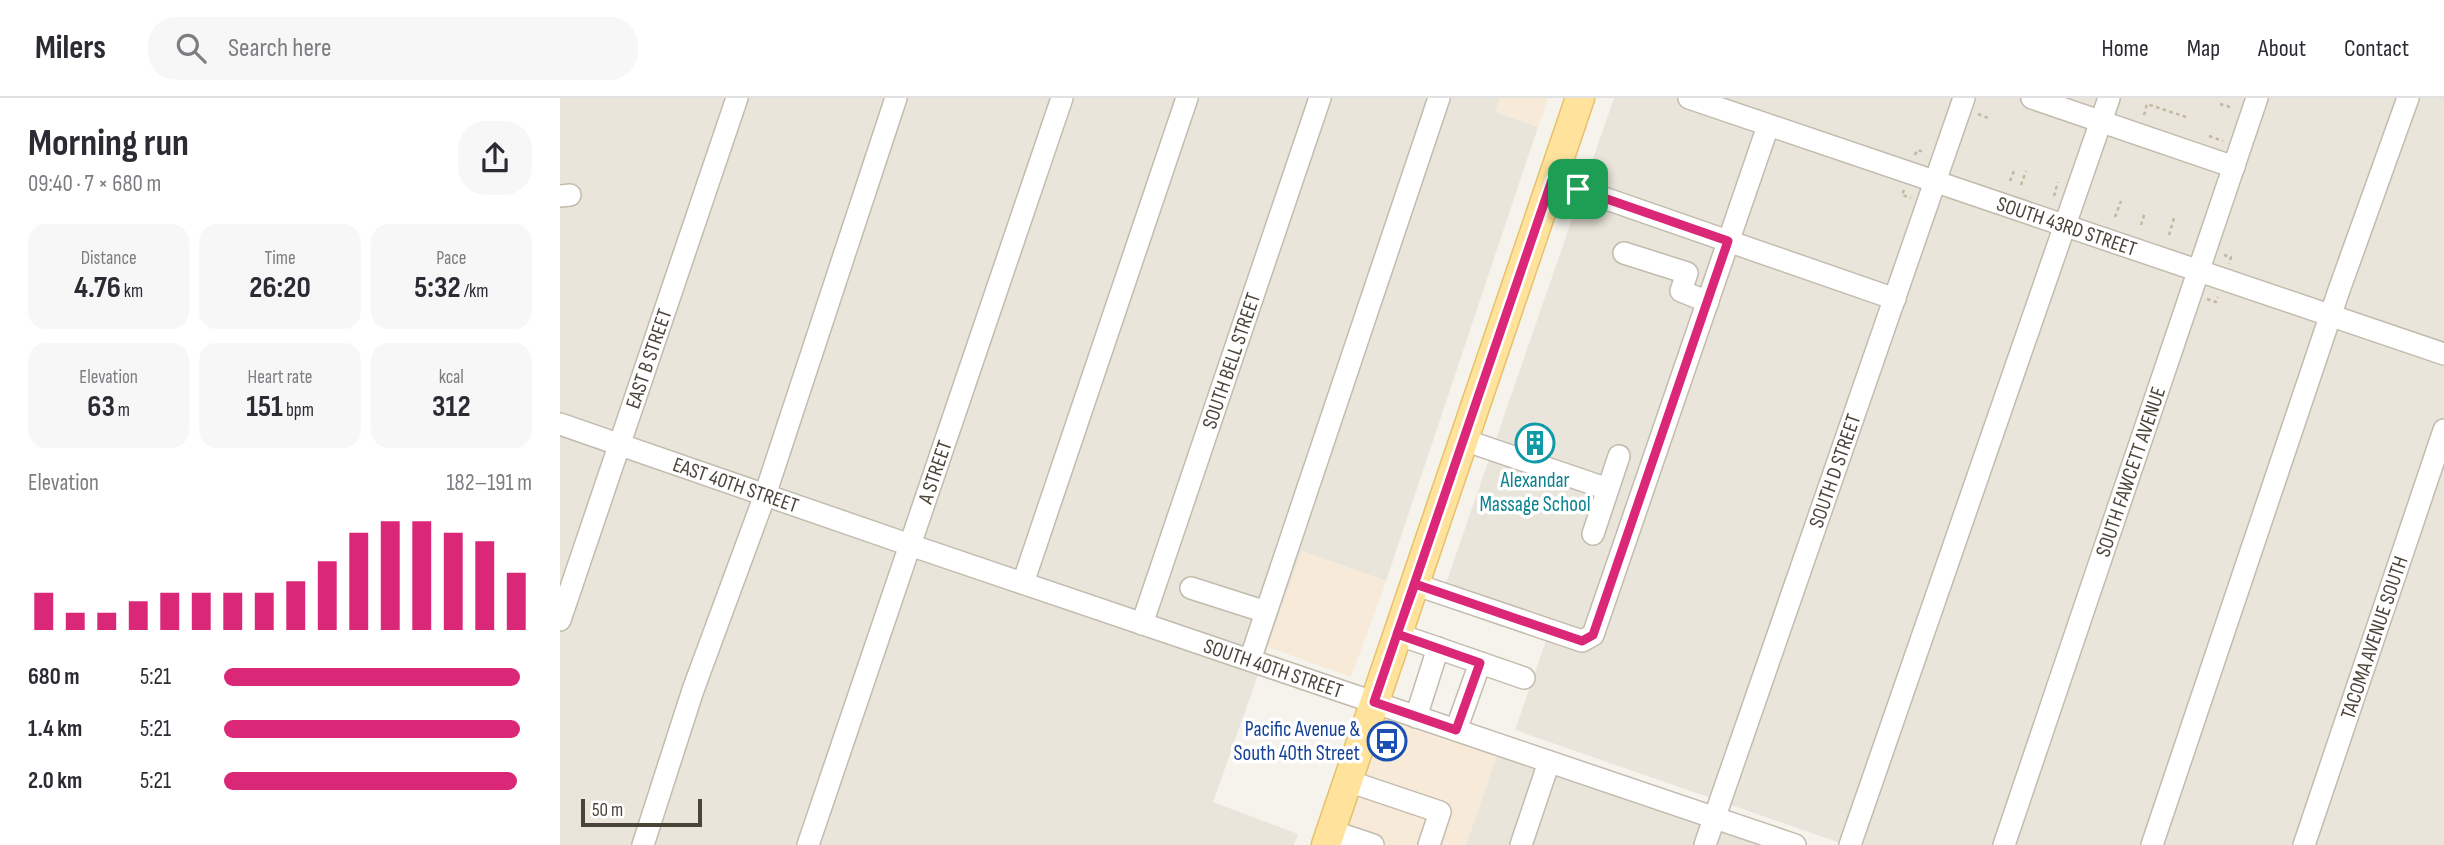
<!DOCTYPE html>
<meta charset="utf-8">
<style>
:root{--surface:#fff;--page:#f7f7f7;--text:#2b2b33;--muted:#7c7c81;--line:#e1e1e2;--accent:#db2777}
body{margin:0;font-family:"Sofia Sans Condensed",sans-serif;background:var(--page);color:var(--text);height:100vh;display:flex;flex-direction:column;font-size:26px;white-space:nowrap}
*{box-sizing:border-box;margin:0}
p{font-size:23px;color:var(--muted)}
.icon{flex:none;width:38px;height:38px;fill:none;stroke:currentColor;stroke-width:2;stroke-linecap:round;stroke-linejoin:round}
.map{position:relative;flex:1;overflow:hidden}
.sheet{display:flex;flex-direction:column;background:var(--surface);width:560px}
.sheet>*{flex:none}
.scale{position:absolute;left:21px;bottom:18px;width:121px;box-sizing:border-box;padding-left:7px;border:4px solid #4b4439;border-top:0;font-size:19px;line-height:24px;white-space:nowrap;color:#4b4439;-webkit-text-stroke:5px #fff;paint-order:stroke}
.pin{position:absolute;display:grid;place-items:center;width:60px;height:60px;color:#fff;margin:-30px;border-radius:14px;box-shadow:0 4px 10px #0006}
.round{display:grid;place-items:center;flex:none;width:74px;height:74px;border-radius:28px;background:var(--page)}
.head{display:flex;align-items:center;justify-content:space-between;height:119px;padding:0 28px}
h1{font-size:38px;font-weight:700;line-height:52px}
.stats{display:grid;grid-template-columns:repeat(3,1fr);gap:10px;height:119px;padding:7px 28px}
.stats div{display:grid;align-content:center;border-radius:18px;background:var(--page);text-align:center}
.stats b{font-size:30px;font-weight:700}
.stats small{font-size:19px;font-weight:400}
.stats p{font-size:19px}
.chart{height:196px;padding:14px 28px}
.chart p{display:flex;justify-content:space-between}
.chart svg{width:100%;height:126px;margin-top:7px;stroke:var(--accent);stroke-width:6}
ul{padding:0 28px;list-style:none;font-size:23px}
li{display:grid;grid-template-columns:112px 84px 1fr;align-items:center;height:52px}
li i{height:18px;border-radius:9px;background:var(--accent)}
header{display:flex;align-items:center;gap:42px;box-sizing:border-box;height:98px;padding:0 35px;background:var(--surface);border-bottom:2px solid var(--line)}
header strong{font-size:33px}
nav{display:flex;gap:38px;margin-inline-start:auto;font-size:24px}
.search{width:490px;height:63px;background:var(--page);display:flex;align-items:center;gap:18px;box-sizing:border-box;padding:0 24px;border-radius:28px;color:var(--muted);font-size:26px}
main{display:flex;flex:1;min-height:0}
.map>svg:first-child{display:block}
</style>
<header>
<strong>Milers</strong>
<div class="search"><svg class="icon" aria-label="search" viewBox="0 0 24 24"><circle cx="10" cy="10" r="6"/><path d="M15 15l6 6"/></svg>Search here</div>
<nav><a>Home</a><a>Map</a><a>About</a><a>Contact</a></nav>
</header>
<main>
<section class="sheet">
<div class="head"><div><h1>Morning run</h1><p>09:40 · 7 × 680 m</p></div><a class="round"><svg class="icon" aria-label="share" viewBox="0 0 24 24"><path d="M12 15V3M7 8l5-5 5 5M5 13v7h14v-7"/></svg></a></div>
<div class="stats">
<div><p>Distance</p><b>4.76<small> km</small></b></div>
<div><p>Time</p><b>26:20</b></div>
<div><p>Pace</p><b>5:32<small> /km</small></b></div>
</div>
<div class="stats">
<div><p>Elevation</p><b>63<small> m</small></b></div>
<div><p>Heart rate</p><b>151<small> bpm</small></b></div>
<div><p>kcal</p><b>312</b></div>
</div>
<div class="chart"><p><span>Elevation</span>182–191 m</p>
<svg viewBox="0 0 160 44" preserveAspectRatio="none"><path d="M5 44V31M15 44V38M25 44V38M35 44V34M45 44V31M55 44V31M65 44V31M75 44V31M85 44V27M95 44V20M105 44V10M115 44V6M125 44V6M135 44V10M145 44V13M155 44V24"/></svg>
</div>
<ul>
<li><b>680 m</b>5:21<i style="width:96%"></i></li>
<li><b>1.4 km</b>5:21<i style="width:96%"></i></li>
<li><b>2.0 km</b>5:21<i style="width:95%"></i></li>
</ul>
</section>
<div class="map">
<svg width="1884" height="747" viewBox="0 0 1884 747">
<rect width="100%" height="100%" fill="#f6f3ec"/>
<g fill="#eae5da">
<polygon points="0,0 940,0 936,14 978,29 826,483 742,453 653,704 738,736 734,747 0,747"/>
<polygon points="1054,0 1884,0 1884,747 1286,747 955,632 989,534 882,497"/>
<polygon points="940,647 1235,747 906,747"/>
</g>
<g fill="#f7ead8">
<polygon points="940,0 988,0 978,29 935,14"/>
<polygon points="742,453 826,483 791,579 708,549"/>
<polygon points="814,604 940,647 906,747 794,747 769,738"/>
</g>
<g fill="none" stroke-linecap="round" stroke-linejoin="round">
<defs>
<g id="minor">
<path id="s1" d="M1129,0L1884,256"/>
<polyline points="1472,0 1674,69"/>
<polyline points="992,82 1335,201"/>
<polyline points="0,98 10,97"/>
<polyline points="1064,155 1127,175 1121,193 1148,204"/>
<path id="s2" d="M0,326L350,447L1235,747"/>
<polyline points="904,342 1048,391 1033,436"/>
<polyline points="1048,391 1059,358"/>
<polyline points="463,485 627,0"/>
<polyline points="854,486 1022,543 1033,537 1208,28"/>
<polyline points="631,490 706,514"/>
<path id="s3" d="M0,522L177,0"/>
<path id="s4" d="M582,526L760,0"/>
<polyline points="837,536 964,580"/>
<polyline points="690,562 879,0"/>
<polyline points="856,619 878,550"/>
<polyline points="896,632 920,565"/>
<polyline points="788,683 880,714 869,747"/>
<polyline points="771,733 813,747"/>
<polyline points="83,747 133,592 205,397 336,0"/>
<path id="s5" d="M248,747L502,0"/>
<polyline points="961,747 989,664"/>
<path id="s6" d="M1145,747L1404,0"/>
<polyline points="1290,747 1549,0"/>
<path id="s7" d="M1444,747L1697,0"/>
<polyline points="1592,747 1778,195 1848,0"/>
<path id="s8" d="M1744,747L1884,332"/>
</g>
<polyline id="major" points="766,747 1020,0"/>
</defs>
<use href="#minor" stroke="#c2bbae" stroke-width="24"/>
<use href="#major" stroke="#e6c16a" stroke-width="31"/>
<g stroke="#c4b79f" stroke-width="2.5" stroke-dasharray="3.5 3.5" stroke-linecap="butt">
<polyline points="1660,6 1673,10"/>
<polyline points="1418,16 1428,20"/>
<polyline points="1584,17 1587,6 1629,20"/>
<polyline points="1649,38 1663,43"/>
<polyline points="1355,57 1357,52 1365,54"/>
<polyline points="1450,83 1455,70"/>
<polyline points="1461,87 1466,73"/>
<polyline points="1344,92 1342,97 1351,100"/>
<polyline points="1494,98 1498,84"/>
<polyline points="1555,119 1561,103"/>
<polyline points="1581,127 1585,114"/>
<polyline points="1609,137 1614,120"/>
<polyline points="1664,157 1671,159 1669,166"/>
<polyline points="1647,201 1656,204 1658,199"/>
</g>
<use href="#minor" stroke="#fff" stroke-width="21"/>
<use href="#major" stroke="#ffe39c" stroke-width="28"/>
</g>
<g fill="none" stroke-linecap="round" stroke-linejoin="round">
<defs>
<polyline id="route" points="1018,91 992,82 814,604 896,632 920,565 837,536 855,486 1022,543 1033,537 1168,143 1018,91"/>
</defs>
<use href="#route" stroke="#fff" stroke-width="14"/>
<use href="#route" stroke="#db2777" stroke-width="9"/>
</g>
<defs>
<symbol id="building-ring" viewBox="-11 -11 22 22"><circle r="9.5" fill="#fff" stroke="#0f9aa8" stroke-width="1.5"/><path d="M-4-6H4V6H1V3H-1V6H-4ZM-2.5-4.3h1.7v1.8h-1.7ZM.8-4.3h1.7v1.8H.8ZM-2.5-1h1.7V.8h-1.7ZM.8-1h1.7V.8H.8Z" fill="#0f9aa8"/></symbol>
<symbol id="bus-ring" viewBox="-11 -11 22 22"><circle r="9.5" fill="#fff" stroke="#1a4fb4" stroke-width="1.5"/><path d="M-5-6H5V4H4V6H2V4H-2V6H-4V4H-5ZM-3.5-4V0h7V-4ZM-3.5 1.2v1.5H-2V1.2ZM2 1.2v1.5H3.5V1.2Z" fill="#1a4fb4"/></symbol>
</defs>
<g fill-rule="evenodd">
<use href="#building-ring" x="953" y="323" width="44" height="44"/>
<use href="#bus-ring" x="805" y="621" width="44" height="44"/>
</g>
<g text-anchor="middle" stroke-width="7" stroke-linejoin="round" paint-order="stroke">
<g font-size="21" fill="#4b4439" stroke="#fff">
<text dy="7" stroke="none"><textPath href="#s1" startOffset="399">SOUTH 43RD STREET</textPath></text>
<text dy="7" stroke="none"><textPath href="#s3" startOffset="276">EAST B STREET</textPath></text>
<text dy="7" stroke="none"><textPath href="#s4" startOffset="278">SOUTH BELL STREET</textPath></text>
<text dy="7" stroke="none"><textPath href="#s5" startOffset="394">A STREET</textPath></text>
<text dy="7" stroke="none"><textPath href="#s6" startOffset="396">SOUTH D STREET</textPath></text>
<text dy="7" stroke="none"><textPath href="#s7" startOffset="394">SOUTH FAWCETT AVENUE</textPath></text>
<text dy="7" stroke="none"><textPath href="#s2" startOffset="186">EAST 40TH STREET</textPath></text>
<text dy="7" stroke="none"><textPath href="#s8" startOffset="219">TACOMA AVENUE SOUTH</textPath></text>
<text dy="7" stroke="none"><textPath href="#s2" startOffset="754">SOUTH 40TH STREET</textPath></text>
</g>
<g font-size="21" fill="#0d838f" stroke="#fff">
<text x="975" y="389">Alexandar<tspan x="975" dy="24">Massage School</tspan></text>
</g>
<g font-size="21" fill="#164399" stroke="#fff" text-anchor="end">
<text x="800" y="638">Pacific Avenue &amp;<tspan x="800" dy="24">South 40th Street</tspan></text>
</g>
</g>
</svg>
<div class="scale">50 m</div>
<div class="pin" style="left:1018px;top:91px;background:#1e9e55"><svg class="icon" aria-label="arrive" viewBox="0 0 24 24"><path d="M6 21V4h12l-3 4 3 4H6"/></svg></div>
</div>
</main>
